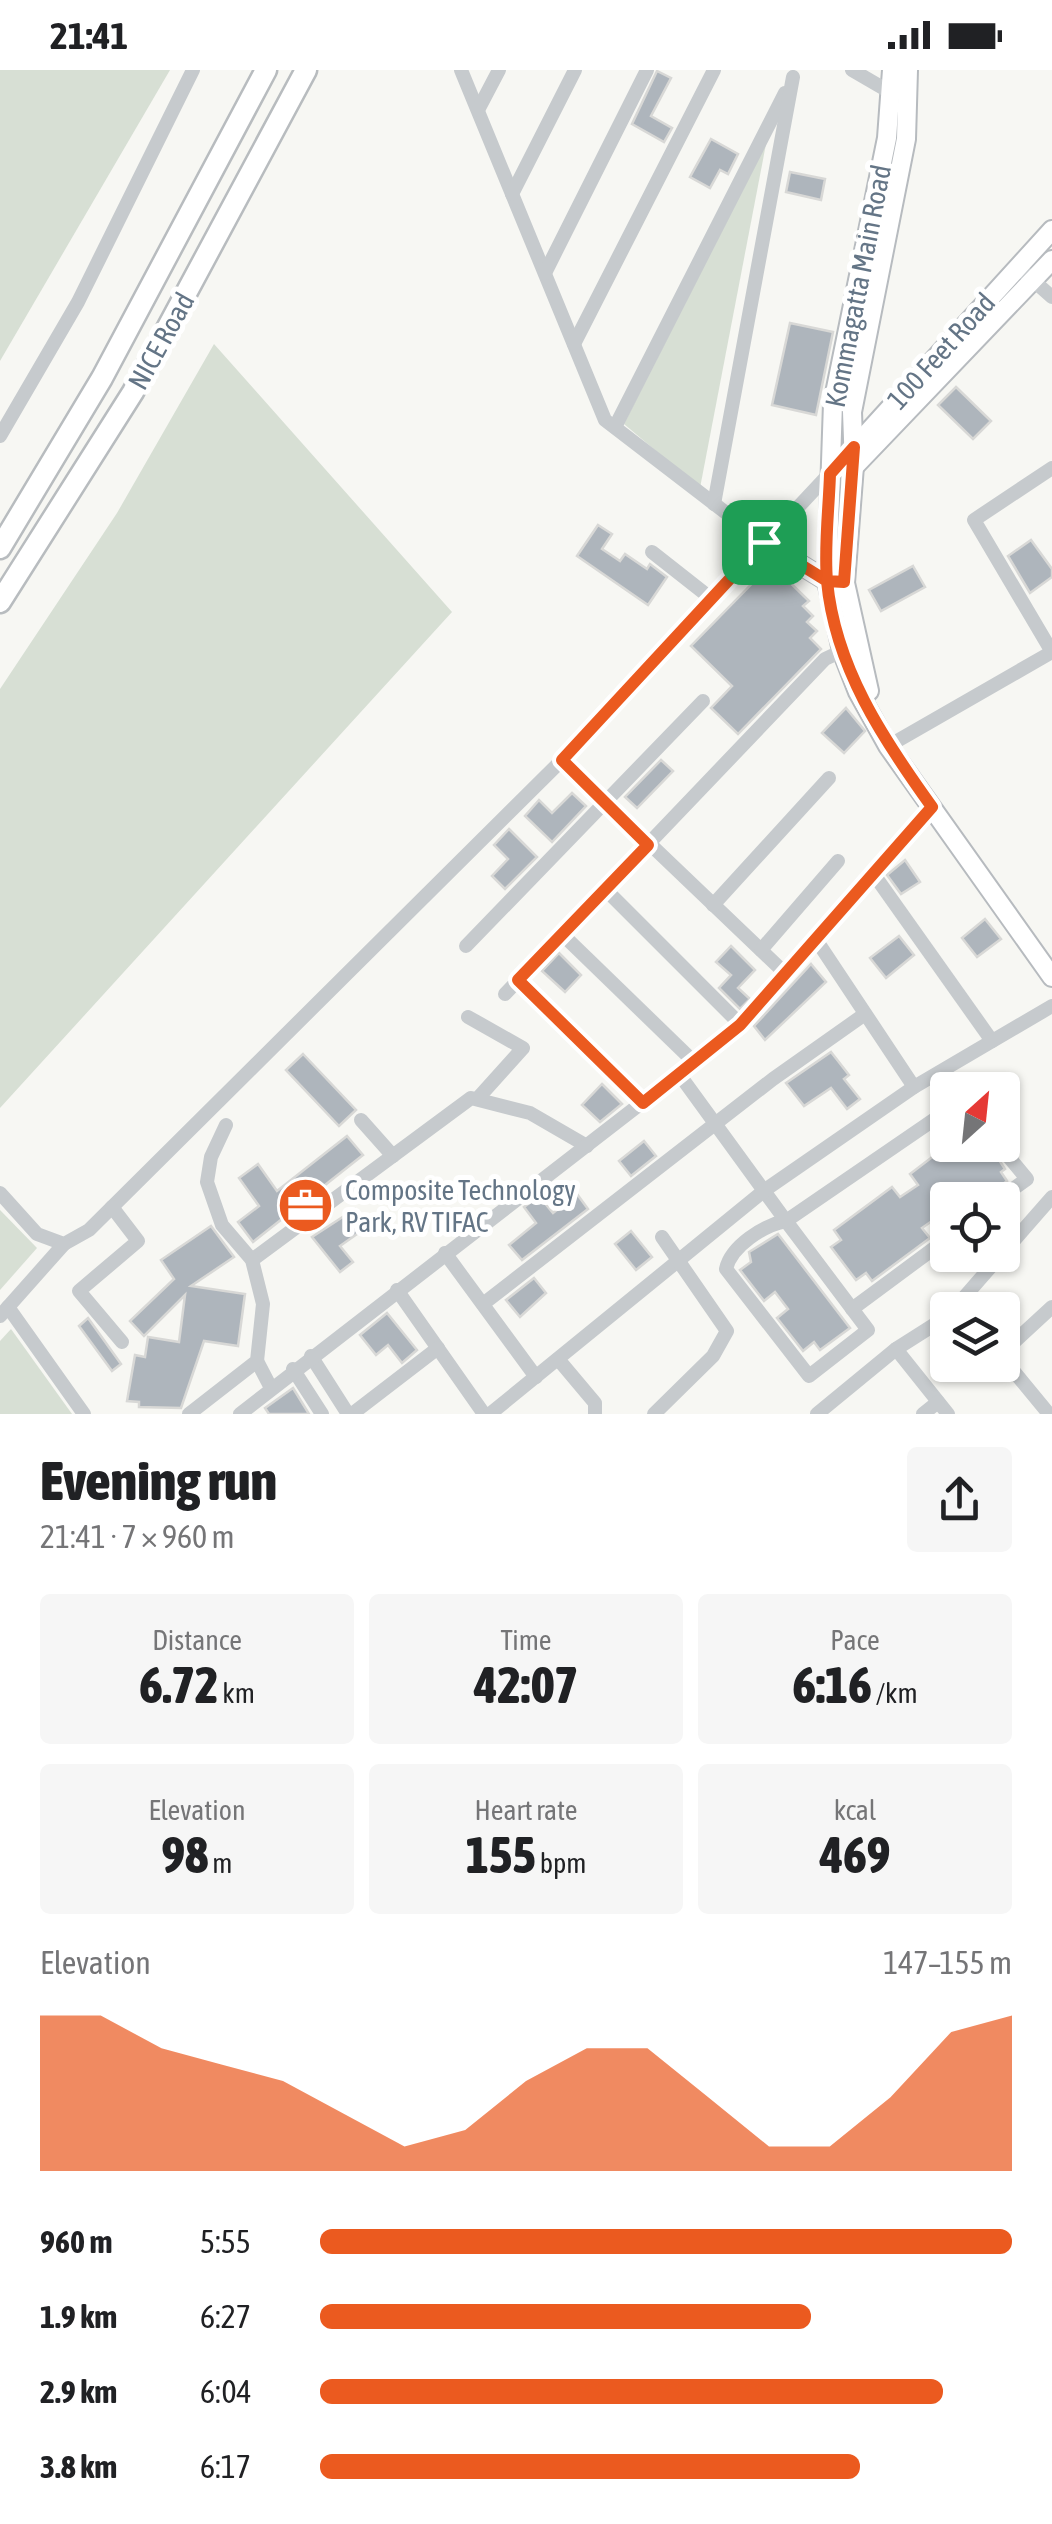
<!DOCTYPE html>
<meta charset="utf-8">
<style>
:root{--surface:#fff;--page:#f6f6f6;--text:#202124;--muted:#757577;--accent:#eb5a1f}
body{margin:0;font-family:"Asap Condensed",sans-serif;background:var(--page);color:var(--text);height:100vh;display:flex;flex-direction:column;font-size:38px;white-space:nowrap}
*{box-sizing:border-box;margin:0}
p{font-size:32px;color:var(--muted)}
.icon{flex:none;width:55px;height:55px;fill:none;stroke:currentColor;stroke-width:2;stroke-linecap:round;stroke-linejoin:round}
.map{position:relative;height:1344px;overflow:hidden}
.drawer{display:flex;flex-direction:column;background:var(--surface);flex:1}
.drawer>*{flex:none}
.needle{width:65px;rotate:27deg}
.controls{position:absolute;left:930px;top:1002px;display:grid;gap:20px}
.controls a{display:grid;place-items:center;width:90px;height:90px;border-radius:10px;background:var(--surface);box-shadow:0 2px 8px #0004;font-size:50px}
.pin{position:absolute;display:grid;place-items:center;width:85px;height:85px;color:#fff;margin:-42px;border-radius:20px;box-shadow:0 5px 15px #0006}
.round{display:grid;place-items:center;flex:none;width:105px;height:105px;border-radius:10px;background:var(--page)}
.head{display:flex;align-items:center;justify-content:space-between;height:170px;padding:0 40px}
h1{font-size:55px;font-weight:800;line-height:75px}
.stats{display:grid;grid-template-columns:repeat(3,1fr);gap:15px;height:170px;padding:10px 40px}
.stats div{display:grid;align-content:center;border-radius:10px;background:var(--page);text-align:center}
.stats b{font-size:50px;font-weight:800}
.stats small{font-size:28px;font-weight:400}
.stats p{font-size:28px}
.chart{height:280px;padding:20px 40px}
.chart p{display:flex;justify-content:space-between}
.chart svg{width:100%;height:180px;margin-top:10px;fill:var(--accent);opacity:.7}
ul{padding:0 40px;list-style:none;font-size:32px}
li{display:grid;grid-template-columns:160px 120px 1fr;align-items:center;height:75px}
li i{height:25px;border-radius:12px;background:var(--accent)}
.status{display:flex;justify-content:space-between;align-items:center;height:70px;padding:0 50px;background:var(--surface);direction:ltr}
.status svg{height:28px;fill:currentColor}
.map>svg:first-child{display:block}
</style>
<div class="status"><b>21:41</b><svg viewBox="0 0 49 12"><path d="M0 12V9h3v3zM5 12V6h3v6zM10 12V3h3v9zM15 12V0h3v12zM26 1h20v11H26zM47 4h2v5h-2z"/></svg></div>
<div class="map">
<svg width="1052" height="1344" viewBox="0 0 1052 1344">
<rect width="100%" height="100%" fill="#f7f7f3"/>
<g fill="#d7dfd4">
<polygon points="0,0 170,0 0,291"/>
<polygon points="766,74 700,418 624,354"/>
<polygon points="214,274 452,542 0,1038 0,619 117,443"/>
<polygon points="0,1140 37,1178 0,1220"/>
<polygon points="11,1259 72,1344 0,1344 0,1271"/>
</g>
<g fill="#aeb5bc" stroke="#d8d8d6" stroke-width="2.5">
<polygon points="657,1 671,8 651,46 672,58 664,72 632,54"/>
<polygon points="711,69 738,84 728,104 720,100 710,118 690,107"/>
<polygon points="790,102 825,109 821,130 786,122"/>
<polygon points="790,253 833,262 816,345 772,335"/>
<polygon points="956,317 991,351 973,369 938,335"/>
<polygon points="598,455 612,464 602,479 620,491 625,484 647,499 650,494 667,507 648,535 577,486"/>
<polygon points="1031,470 1052,499 1052,507 1030,523 1008,486"/>
<polygon points="771,494 809,531 803,536 813,546 807,552 817,561 810,568 821,579 738,664 711,638 732,616 691,576"/>
<polygon points="913,496 925,517 881,541 869,520"/>
<polygon points="846,638 865,661 844,683 822,663"/>
<polygon points="661,690 673,701 637,738 625,727"/>
<polygon points="572,723 586,736 552,772 525,746 539,730 552,743"/>
<polygon points="509,759 537,787 505,819 492,806 508,789 494,775"/>
<polygon points="905,790 920,812 901,824 887,805"/>
<polygon points="985,849 1001,869 977,887 962,868"/>
<polygon points="899,866 914,885 886,908 870,888"/>
<polygon points="731,876 755,900 738,918 750,929 740,939 719,918 731,905 716,892"/>
<polygon points="559,883 581,905 565,922 542,901"/>
<polygon points="811,894 826,912 765,970 754,956"/>
<polygon points="831,982 849,1005 844,1009 860,1029 847,1039 831,1018 804,1036 786,1013"/>
<polygon points="303,984 356,1040 339,1056 286,1000"/>
<polygon points="602,1014 622,1034 600,1052 582,1035"/>
<polygon points="347,1066 363,1085 253,1172 238,1152 259,1136 239,1108 258,1094 277,1121"/>
<polygon points="644,1071 656,1086 631,1106 619,1091"/>
<polygon points="948,1075 989,1075 1005,1099 1001,1102 1007,1111 981,1130 948,1130 948,1152 942,1144 922,1158 930,1168 872,1211 866,1203 856,1210 831,1177 841,1170 834,1160 892,1117 900,1127 918,1115 910,1104"/>
<polygon points="577,1124 588,1139 522,1190 509,1175 536,1153 524,1137 539,1126 553,1143"/>
<polygon points="355,1139 367,1157 340,1176 353,1192 340,1202 312,1167"/>
<polygon points="211,1156 234,1187 191,1216 245,1224 238,1276 204,1271 181,1338 139,1337 139,1332 127,1331 135,1285 145,1287 148,1267 179,1272 185,1225 144,1266 130,1251 174,1209 161,1190"/>
<polygon points="631,1161 652,1187 636,1200 615,1174"/>
<polygon points="778,1164 850,1258 820,1280 814,1272 803,1281 777,1248 788,1239 775,1222 764,1231 740,1200 751,1192 749,1182"/>
<polygon points="534,1208 546,1223 520,1247 506,1230"/>
<polygon points="387,1243 417,1280 402,1293 388,1275 376,1285 360,1265"/>
<polygon points="88,1248 121,1294 112,1301 79,1256"/>
<polygon points="293,1318 309,1344 269,1344 265,1338"/>
</g>
<g fill="none" stroke-linecap="round" stroke-linejoin="round">
<defs>
<g id="major">
<polyline points="892,0 887,68 833,333 827,511 842,581 858,622 888,676 1052,907"/>
<polyline points="851,381 1052,160"/>
<polyline points="852,399 1052,190"/>
<polyline points="764,472 827,511 838,512"/>
<polyline points="869,621 845,513 854,396 852,342 906,69 908,0"/>
</g>
<g id="highway">
<polyline points="0,478 102,308 266,0"/>
<polyline points="0,532 133,322 306,0"/>
</g>
</defs>
<use href="#major" stroke="#b7bbbf" stroke-width="22"/>
<use href="#highway" stroke="#b8bcbf" stroke-width="25"/>
<g stroke="#c6cacd" stroke-width="14">
<polyline points="461,0 605,350 764,472"/>
<polyline points="852,0 895,25"/>
<polyline points="478,40 499,0"/>
<polyline points="512,124 575,0"/>
<polyline points="1018,197 1052,227"/>
<polyline points="545,203 647,0"/>
<polyline points="574,274 714,0"/>
<polyline points="615,357 785,23"/>
<polyline points="0,366 78,232 193,0"/>
<polyline points="714,434 793,7"/>
<polyline points="652,482 713,530"/>
<polyline points="1052,582 974,450 1052,398"/>
<polyline points="897,671 1052,582"/>
<polyline points="562,690 787,905"/>
<polyline points="875,806 992,971"/>
<polyline points="606,820 741,955"/>
<polyline points="713,835 829,708"/>
<polyline points="562,864 694,992"/>
<polyline points="817,871 914,1017"/>
<polyline points="466,876 703,631"/>
<polyline points="761,880 838,791"/>
<polyline points="518,910 643,1033"/>
<polyline points="505,924 825,589 842,581"/>
<polyline points="468,947 523,978 479,1027"/>
<polyline points="679,1004 741,955 932,737"/>
<polyline points="361,1050 393,1086"/>
<polyline points="0,1123 37,1164 64,1174 89,1160 562,690 830,403"/>
<polyline points="998,1130 1027,1109 999,1075"/>
<polyline points="112,1137 138,1171 79,1221 122,1272"/>
<path d="M786,1151L868,1260L809,1306L726,1199C731,1176 764,1155 786,1151Z"/>
<polyline points="445,1183 536,1307"/>
<polyline points="1002,1184 1052,1127"/>
<polyline points="252,1190 471,1028 530,1043 587,1076"/>
<polyline points="397,1220 484,1344"/>
<polyline points="483,1234 773,1009 865,944"/>
<polyline points="8,1237 84,1344"/>
<polyline points="852,1239 948,1168"/>
<polyline points="953,1240 1001,1185"/>
<polyline points="0,1246 64,1174"/>
<polyline points="896,1279 948,1344"/>
<polyline points="1002,1283 1052,1237"/>
<polyline points="311,1286 348,1344"/>
<polyline points="1002,1287 1049,1344"/>
<polyline points="558,1289 595,1333 595,1344"/>
<polyline points="257,1291 271,1318"/>
<polyline points="293,1299 322,1344"/>
<polyline points="189,1344 257,1291 263,1234 252,1190 222,1155 207,1112 211,1087 226,1055"/>
<polyline points="240,1344 679,1004 786,1151 948,1040"/>
<polyline points="352,1344 438,1278"/>
<polyline points="490,1344 765,1120 914,1017 1052,936"/>
<polyline points="654,1344 713,1286 727,1261 662,1167"/>
<polyline points="817,1344 896,1279 948,1246"/>
<polyline points="923,1344 938,1332"/>
</g>
<use href="#major" stroke="#fff" stroke-width="18"/>
<use href="#highway" stroke="#fff" stroke-width="20"/>
</g>
<g fill="none" stroke-linecap="round" stroke-linejoin="round">
<defs>
<path id="route" d="M764,472L562,690L648,775L518,910L643,1033L740,955L932,737C883,669 835,597 827,511C824,476 829,438 830,404L854,377L844,512L827,511L764,472"/>
</defs>
<use href="#route" stroke="#fff" stroke-width="20"/>
<use href="#route" stroke="#eb5a1f" stroke-width="12"/>
</g>
<defs>
<symbol id="office-disc" viewBox="-11 -11 22 22"><circle r="9.5" fill="#eb5a1f" stroke="#fff"/><path d="M-6-3h4V-5.5h4V-3h4V5H-6ZM-1-4.5V-3h2v-1.5ZM-6 0V1H6V0Z" fill="#fff"/></symbol>
</defs>
<g fill-rule="evenodd">
<use href="#office-disc" x="274" y="1104" width="63" height="63"/>
</g>
<g text-anchor="middle" stroke-width="10" stroke-linejoin="round" paint-order="stroke">
<g font-size="28" fill="#647586" stroke="#fff">
<text transform="translate(858 216) rotate(-79)" y="10">Kommagatta Main Road</text>
<text transform="translate(161 271) rotate(-61)" y="10">NICE Road</text>
<text transform="translate(941 281) rotate(-48)" y="10">100 Feet Road</text>
</g>
<g font-size="28" fill="#647586" stroke="#fff" text-anchor="start">
<text x="345" y="1130">Composite Technology<tspan x="345" dy="32">Park, RV TIFAC</tspan></text>
</g>
</g>
</svg>
<div class="controls">
<a><svg class="needle" viewBox="-14 -14 28 28"><path d="M0-13l5 13h-10z" fill="#e53935"/><path d="M0 13l5-13h-10z" fill="#757577"/></svg></a>
<a><svg class="icon" aria-label="locate" viewBox="0 0 24 24"><circle cx="12" cy="12" r="6"/><path d="M12 2v4M12 18v4M2 12h4M18 12h4"/></svg></a>
<a><svg class="icon" aria-label="layers" viewBox="0 0 24 24"><path d="M12 4l9 5-9 5-9-5zM3 14l9 5 9-5"/></svg></a>
</div>
<div class="pin" style="left:764px;top:472px;background:#1e9e55"><svg class="icon" aria-label="arrive" viewBox="0 0 24 24"><path d="M6 21V4h12l-3 4 3 4H6"/></svg></div>
</div>
<section class="drawer">
<div class="head"><div><h1>Evening run</h1><p>21:41 · 7 × 960 m</p></div><a class="round"><svg class="icon" aria-label="share" viewBox="0 0 24 24"><path d="M12 15V3M7 8l5-5 5 5M5 13v7h14v-7"/></svg></a></div>
<div class="stats">
<div><p>Distance</p><b>6.72<small> km</small></b></div>
<div><p>Time</p><b>42:07</b></div>
<div><p>Pace</p><b>6:16<small> /km</small></b></div>
</div>
<div class="stats">
<div><p>Elevation</p><b>98<small> m</small></b></div>
<div><p>Heart rate</p><b>155<small> bpm</small></b></div>
<div><p>kcal</p><b>469</b></div>
</div>
<div class="chart"><p><span>Elevation</span>147–155 m</p>
<svg viewBox="0 0 160 44" preserveAspectRatio="none"><path d="M0 44V6L10 6L20 14L30 18L40 22L50 30L60 38L70 34L80 22L90 14L100 14L110 26L120 38L130 38L140 26L150 10L160 6V44z"/></svg>
</div>
<ul>
<li><b>960 m</b>5:55<i style="width:100%"></i></li>
<li><b>1.9 km</b>6:27<i style="width:71%"></i></li>
<li><b>2.9 km</b>6:04<i style="width:90%"></i></li>
<li><b>3.8 km</b>6:17<i style="width:78%"></i></li>
</ul>
</section>
